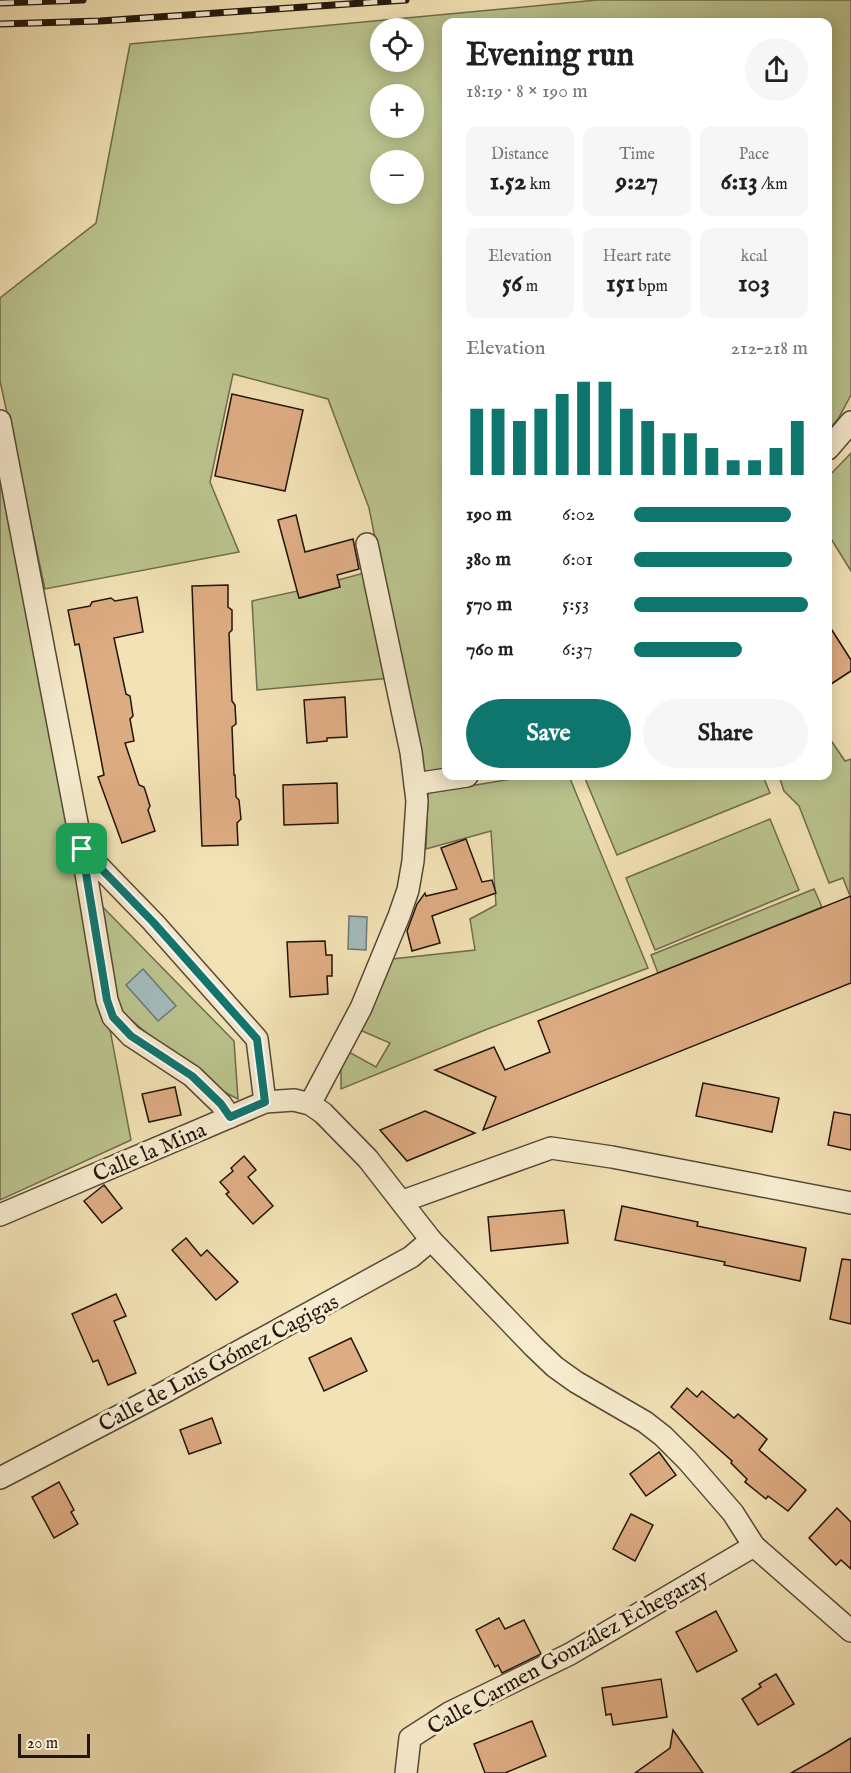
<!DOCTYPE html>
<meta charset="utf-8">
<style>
:root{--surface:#fff;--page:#f6f6f6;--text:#202124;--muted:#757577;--accent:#0f766e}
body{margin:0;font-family:"IM FELL English",serif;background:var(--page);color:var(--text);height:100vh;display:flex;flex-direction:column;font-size:22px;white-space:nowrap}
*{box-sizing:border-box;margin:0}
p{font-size:20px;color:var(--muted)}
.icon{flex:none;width:33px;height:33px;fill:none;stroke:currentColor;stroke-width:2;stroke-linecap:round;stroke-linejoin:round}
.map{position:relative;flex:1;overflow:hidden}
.details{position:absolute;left:442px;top:18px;width:390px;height:762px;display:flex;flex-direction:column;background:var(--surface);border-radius:12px;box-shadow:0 3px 15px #0003}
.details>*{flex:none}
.controls{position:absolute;left:370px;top:18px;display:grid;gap:12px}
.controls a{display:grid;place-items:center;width:54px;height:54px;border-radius:50%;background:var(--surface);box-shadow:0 3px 15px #0003;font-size:30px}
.scale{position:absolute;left:18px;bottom:15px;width:72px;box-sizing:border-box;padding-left:6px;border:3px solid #21140b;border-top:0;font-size:16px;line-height:21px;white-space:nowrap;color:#21140b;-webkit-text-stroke:4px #f7eccf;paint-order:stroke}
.pin{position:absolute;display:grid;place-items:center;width:51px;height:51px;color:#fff;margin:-26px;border-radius:12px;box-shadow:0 3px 9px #0006}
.round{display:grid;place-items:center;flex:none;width:63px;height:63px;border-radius:32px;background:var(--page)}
.head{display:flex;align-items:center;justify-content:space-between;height:102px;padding:0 24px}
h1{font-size:33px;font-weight:700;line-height:45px}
.stats{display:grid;grid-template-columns:repeat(3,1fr);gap:9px;height:102px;padding:6px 24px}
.stats div{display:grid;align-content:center;border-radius:12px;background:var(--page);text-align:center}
.stats b{font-size:26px;font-weight:700}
.stats small{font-size:16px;font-weight:400}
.stats p{font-size:16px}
.chart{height:168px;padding:12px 24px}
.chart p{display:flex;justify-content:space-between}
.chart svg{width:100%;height:108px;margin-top:6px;stroke:var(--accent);stroke-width:6}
.primary-button{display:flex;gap:12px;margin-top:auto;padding:12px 24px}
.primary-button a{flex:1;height:69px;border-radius:36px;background:var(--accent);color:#fff;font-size:24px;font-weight:700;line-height:69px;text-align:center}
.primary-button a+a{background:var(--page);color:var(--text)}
ul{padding:0 24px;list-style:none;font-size:20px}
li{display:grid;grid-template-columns:96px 72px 1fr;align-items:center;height:45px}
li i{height:15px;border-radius:8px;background:var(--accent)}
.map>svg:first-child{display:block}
</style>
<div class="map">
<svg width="851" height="1773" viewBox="0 0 851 1773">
<rect width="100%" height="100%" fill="#f2e2b5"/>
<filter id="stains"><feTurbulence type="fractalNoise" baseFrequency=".00333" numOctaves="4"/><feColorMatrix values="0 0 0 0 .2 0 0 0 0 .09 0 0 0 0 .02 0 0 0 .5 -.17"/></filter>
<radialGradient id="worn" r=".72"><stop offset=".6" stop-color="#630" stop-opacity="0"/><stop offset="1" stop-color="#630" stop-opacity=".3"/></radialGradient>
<g fill="#bac38d" stroke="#6e6c4c" stroke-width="1.5" fill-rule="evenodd">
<path d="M597,0H851V395L838,419L828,430V22H447V773L428,776L421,766L369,508L328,399L233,374L210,482L239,552L45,589L0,381V298L96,223L130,44ZM381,28H414V62H381ZM381,94H414V128H381ZM381,160H414V194H381Z"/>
<polygon points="0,452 131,1140 0,1200"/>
<polygon points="851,453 851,571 828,534 828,477"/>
<polygon points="368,572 391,678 257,690 252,601 297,591 300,598 340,587 338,580"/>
<polygon points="828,736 845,761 851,759 850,896 843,878 829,883 799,806 784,791 779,776 828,776"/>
<polygon points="530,776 569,776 648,968 485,1030 341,1089 341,1068 349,1052 376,1067 390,1043 360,1030 392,959 475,950 470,919 496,905 491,831 426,849 428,793"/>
<polygon points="584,776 763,776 770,793 617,855"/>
<polygon points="770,819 799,890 655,950 626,878"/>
<polygon points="814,889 822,907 658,973 651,955"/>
<polygon points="94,898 234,1041 238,1099 226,1093 158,1043 121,1011 110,988"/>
</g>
<g fill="#a2baba" stroke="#6e7874" stroke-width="1.5">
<polygon points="349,916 367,917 366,950 348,949"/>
<polygon points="143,969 176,1006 158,1021 126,985"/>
</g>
<g fill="#deac83" stroke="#21140b" stroke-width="1.5">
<polygon points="232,394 303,410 285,491 215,476"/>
<polygon points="296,515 305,552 353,539 359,569 337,575 340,587 299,598 278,520"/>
<polygon points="228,585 228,607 232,610 232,630 229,633 232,701 235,705 236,724 232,727 234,775 235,775 236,797 239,800 241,819 237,823 238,845 202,846 192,586"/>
<polygon points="137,597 143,632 114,638 126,694 130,696 133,716 130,719 134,741 125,743 139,785 144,787 146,793 150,806 148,810 155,831 122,843 98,777 104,775 79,644 75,645 68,610 90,606 92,602 111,598 115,601"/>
<polygon points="828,624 851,660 851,671 828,686"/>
<polygon points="345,697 347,737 327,738 327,741 307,743 304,700"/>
<polygon points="337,783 338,823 284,825 283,785"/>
<polygon points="466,839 482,882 492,880 496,893 432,916 440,943 412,951 407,931 417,904 425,893 426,896 457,889 441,848"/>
<polygon points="851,896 851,983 483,1130 496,1097 435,1070 494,1047 505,1070 550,1052 538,1021"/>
<polygon points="325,941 326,955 332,955 332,976 327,976 328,994 290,997 287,942"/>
<polygon points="703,1083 779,1098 772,1132 696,1116"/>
<polygon points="175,1087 181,1115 149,1122 142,1094"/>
<polygon points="425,1111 475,1133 407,1161 380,1130"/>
<polygon points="834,1112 851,1115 851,1150 828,1145"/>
<polygon points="244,1156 256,1170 248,1177 273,1206 253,1224 226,1194 229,1192 220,1182 233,1171 231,1168"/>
<polygon points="104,1185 122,1208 102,1223 84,1201"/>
<polygon points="622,1206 698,1222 697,1226 806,1248 800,1281 724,1265 725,1262 615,1240"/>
<polygon points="564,1210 568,1243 491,1251 488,1217"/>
<polygon points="186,1238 201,1256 207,1250 238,1282 216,1300 172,1250"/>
<polygon points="842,1259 851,1260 851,1324 830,1319"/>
<polygon points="116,1294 126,1316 114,1321 136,1373 108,1385 98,1360 93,1362 72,1314"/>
<polygon points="351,1338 367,1371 324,1391 309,1358"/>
<polygon points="687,1388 697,1397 702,1391 734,1418 738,1414 767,1439 759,1450 806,1490 788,1511 768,1496 766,1499 745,1482 747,1479 731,1463 732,1461 671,1407"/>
<polygon points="212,1418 221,1443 189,1454 180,1430"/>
<polygon points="659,1452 676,1475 646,1496 630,1474"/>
<polygon points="59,1482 74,1510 71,1512 78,1524 54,1538 32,1497"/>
<polygon points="837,1508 851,1522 851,1569 841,1560 836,1565 809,1538"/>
<polygon points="631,1514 653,1525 635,1561 613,1549"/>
<polygon points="716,1611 737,1651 697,1672 676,1632"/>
<polygon points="499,1618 505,1629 524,1620 541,1654 502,1673 498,1665 495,1667 476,1630"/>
<polygon points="776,1674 794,1704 758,1725 742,1699 761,1687 759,1684"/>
<polygon points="661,1679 667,1717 613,1725 611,1714 606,1715 602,1688"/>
<polygon points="532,1721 546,1756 505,1773 485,1773 474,1744"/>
<polygon points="673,1730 703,1773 635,1773 670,1748"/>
<polygon points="851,1738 851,1773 791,1773 828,1752"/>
</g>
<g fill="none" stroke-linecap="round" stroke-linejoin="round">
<defs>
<g id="street">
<polyline points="0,421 82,849 107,1000 113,1017 131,1036 192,1076 221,1104 230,1117"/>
<polyline points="828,449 851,422"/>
<polyline points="415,784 467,776"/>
<polyline points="82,849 153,922 257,1039 265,1102"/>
<polyline points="310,1104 361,1008 399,916 408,890 413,861 417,801 411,752 367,544"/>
<polyline points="403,1201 551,1148 612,1157 851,1203"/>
<polyline points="0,1215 265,1102 294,1100 310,1104 323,1113 368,1159 431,1240 534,1347 555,1367 576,1382 645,1422 663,1436 687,1460 733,1513 754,1546 851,1631"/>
<polyline points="0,1478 165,1392 411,1257 431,1240"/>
<polyline points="406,1773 410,1738 449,1713 570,1654 754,1546"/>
</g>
</defs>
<use href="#street" stroke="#554836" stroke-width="24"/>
<use href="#street" stroke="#f7eccf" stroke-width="21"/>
<defs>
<g id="rail">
<polyline points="0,3 83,0"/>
<polyline points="0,24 100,21 406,0"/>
</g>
</defs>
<use href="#rail" stroke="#21140b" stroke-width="7"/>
<use href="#rail" stroke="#f7eccf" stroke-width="4.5" stroke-dasharray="14" stroke-linecap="butt"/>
</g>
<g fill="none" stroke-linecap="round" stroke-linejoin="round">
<defs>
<polygon id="route" points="82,849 153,922 257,1039 265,1102 230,1117 221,1104 192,1076 131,1036 113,1017 107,1000"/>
</defs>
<use href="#route" stroke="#fff" stroke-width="12"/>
<use href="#route" stroke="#0f766e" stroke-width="8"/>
</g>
<g text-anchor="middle" stroke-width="6" stroke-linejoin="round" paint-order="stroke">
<g font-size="22" fill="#21140b" stroke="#f7eccf">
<text transform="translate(149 1151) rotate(-23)" y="8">Calle la Mina</text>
<text transform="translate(218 1362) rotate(-28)" y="8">Calle de Luis Gómez Cagigas</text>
<text transform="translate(567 1651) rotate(-29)" y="8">Calle Carmen González Echegaray</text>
</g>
</g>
<rect width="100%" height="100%" filter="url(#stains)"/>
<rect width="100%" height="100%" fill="url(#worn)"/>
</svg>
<div class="controls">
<a><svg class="icon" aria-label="locate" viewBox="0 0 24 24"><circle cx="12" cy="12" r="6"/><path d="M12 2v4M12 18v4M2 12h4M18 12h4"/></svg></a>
<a>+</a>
<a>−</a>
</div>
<div class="scale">20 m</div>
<div class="pin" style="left:82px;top:849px;background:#1e9e55"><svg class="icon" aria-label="arrive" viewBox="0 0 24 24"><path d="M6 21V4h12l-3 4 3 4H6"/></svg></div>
<section class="details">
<div class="head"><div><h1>Evening run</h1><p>18:19 · 8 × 190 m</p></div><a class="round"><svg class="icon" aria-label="share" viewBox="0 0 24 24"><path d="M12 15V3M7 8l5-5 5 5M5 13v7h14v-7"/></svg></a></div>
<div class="stats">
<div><p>Distance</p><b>1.52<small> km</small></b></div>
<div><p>Time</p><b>9:27</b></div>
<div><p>Pace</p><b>6:13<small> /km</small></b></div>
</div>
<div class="stats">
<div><p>Elevation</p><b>56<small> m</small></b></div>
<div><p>Heart rate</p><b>151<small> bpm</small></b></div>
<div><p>kcal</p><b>103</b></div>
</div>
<div class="chart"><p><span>Elevation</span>212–218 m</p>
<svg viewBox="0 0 160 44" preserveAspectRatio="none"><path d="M5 44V17M15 44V17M25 44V22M35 44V17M45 44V11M55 44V6M65 44V6M75 44V17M85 44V22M95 44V27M105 44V27M115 44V33M125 44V38M135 44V38M145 44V33M155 44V22"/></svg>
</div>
<ul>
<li><b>190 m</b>6:02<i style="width:90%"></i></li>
<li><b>380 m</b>6:01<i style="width:91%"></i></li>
<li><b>570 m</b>5:53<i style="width:100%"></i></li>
<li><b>760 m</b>6:37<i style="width:62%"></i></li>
</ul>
<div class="primary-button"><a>Save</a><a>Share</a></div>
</section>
</div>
